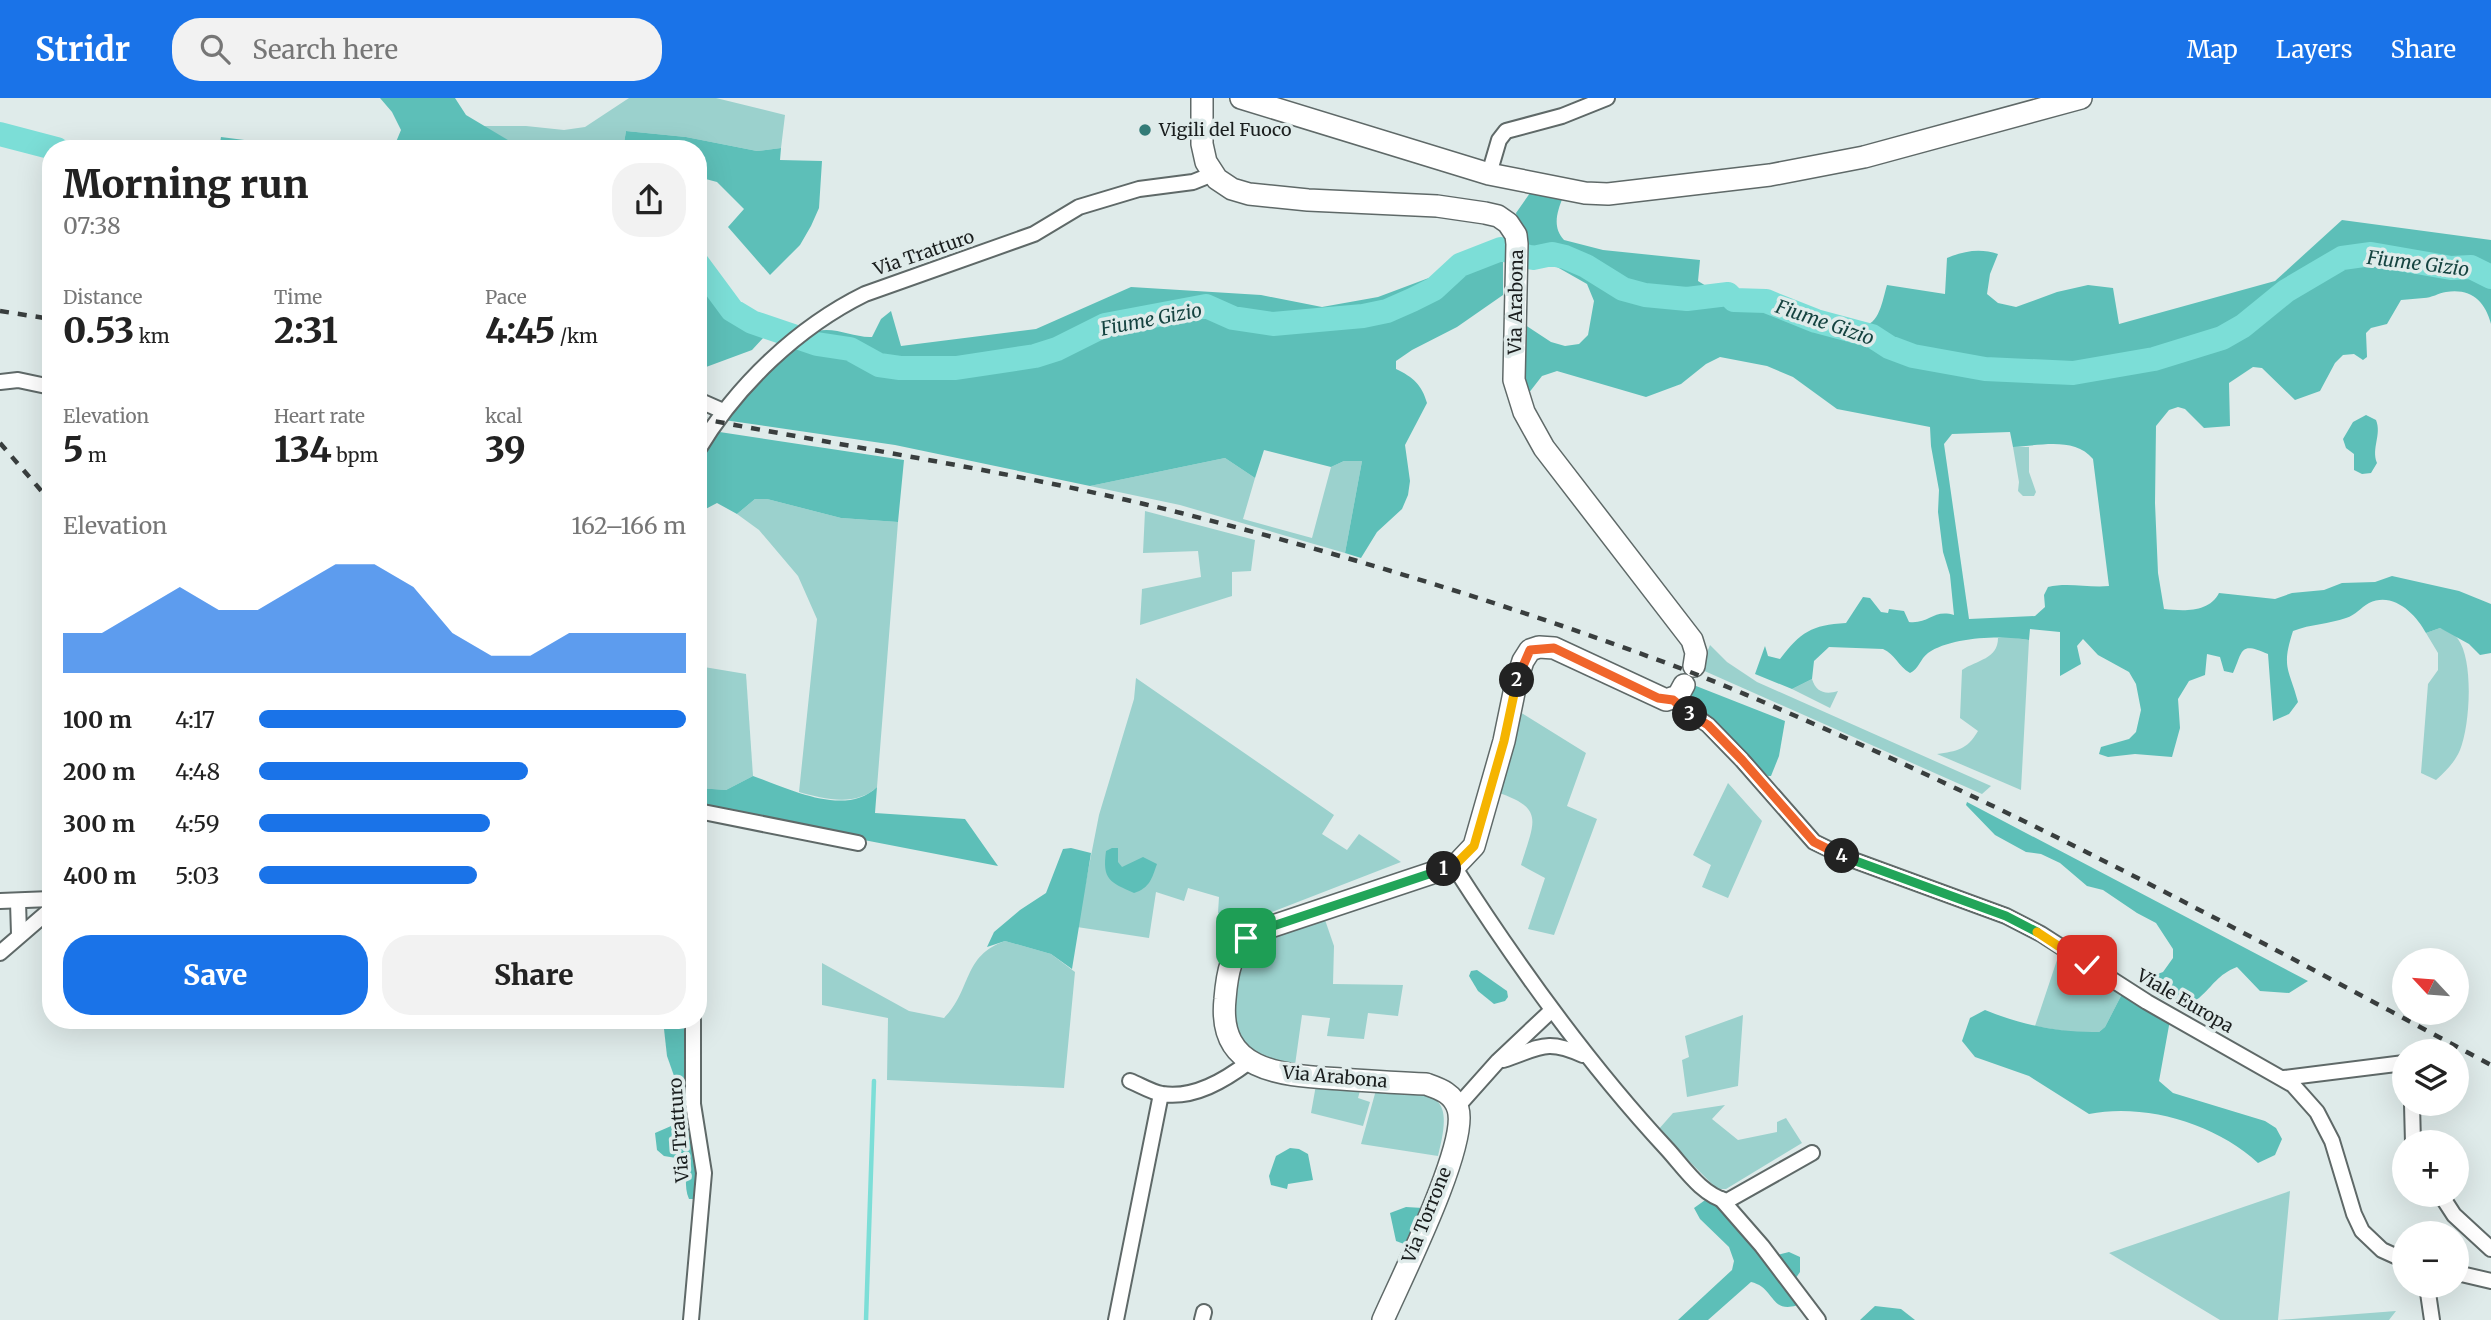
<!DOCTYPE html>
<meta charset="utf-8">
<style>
:root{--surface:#fff;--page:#f2f2f2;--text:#222;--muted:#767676;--accent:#1a73e8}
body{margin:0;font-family:Merriweather,serif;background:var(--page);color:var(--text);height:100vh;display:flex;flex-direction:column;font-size:26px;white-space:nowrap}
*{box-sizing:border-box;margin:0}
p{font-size:23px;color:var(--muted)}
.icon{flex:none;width:38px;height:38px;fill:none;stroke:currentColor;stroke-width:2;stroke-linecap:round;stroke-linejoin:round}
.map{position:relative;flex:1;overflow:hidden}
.drawer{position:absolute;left:42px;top:42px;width:665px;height:889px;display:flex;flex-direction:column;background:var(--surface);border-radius:28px;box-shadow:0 7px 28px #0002}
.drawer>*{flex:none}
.needle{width:46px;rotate:296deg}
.controls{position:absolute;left:2392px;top:850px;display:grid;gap:14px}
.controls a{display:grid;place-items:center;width:77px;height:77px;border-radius:50%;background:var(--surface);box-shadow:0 7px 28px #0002;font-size:35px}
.pin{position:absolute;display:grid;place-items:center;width:60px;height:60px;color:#fff;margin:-30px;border-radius:14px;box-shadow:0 4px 10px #0006}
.km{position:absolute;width:35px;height:35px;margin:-18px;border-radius:50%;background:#222;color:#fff;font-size:19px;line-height:35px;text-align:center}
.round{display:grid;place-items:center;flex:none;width:74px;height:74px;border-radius:28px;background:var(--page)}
.head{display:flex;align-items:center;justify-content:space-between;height:119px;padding:0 21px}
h1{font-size:38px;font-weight:800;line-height:52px}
.stats{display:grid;grid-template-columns:repeat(3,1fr);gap:10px;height:119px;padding:7px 21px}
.stats div{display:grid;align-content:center}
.stats b{font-size:35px;font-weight:800}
.stats small{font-size:19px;font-weight:400}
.stats p{font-size:19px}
.chart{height:196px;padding:14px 21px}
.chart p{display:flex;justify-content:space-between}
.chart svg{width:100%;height:126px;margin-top:7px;fill:var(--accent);opacity:.7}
.action{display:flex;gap:14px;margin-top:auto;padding:14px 21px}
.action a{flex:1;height:80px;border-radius:28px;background:var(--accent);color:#fff;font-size:28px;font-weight:800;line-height:80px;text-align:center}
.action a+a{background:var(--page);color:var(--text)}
ul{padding:0 21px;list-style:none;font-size:23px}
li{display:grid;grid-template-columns:112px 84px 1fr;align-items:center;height:52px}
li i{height:18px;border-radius:9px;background:var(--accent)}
header{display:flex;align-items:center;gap:42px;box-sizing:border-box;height:98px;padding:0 35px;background:var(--accent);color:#fff}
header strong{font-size:33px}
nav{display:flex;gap:38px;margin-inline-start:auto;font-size:24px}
.search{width:490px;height:63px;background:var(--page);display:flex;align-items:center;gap:18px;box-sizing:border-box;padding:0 24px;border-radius:28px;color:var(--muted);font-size:26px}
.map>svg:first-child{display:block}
</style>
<header>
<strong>Stridr</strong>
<div class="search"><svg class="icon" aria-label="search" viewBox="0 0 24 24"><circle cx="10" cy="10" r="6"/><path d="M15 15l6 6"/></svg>Search here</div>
<nav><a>Map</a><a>Layers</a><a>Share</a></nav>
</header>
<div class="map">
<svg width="2491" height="1222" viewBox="0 0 2491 1222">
<rect width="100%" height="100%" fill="#dfebea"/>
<g fill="#9bd1cd">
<polygon points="629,0 716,0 785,17 781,50 757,53 686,39 626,33 623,51 523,51 482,28 526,28 564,32 585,29"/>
<polygon points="2013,349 2029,349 2029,374 2036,394 2034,398 2023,398 2018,393 2019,384"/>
<polygon points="1225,360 1255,380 1243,421 1312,440 1331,369 1344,363 1362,363 1345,455 1180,407 1090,388"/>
<path d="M755,401H767L841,420L898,424L877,689C856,709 824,701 799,694L817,521L798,478L759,432L737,416Z"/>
<polygon points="1145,413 1255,442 1251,473 1232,474 1232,498 1140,527 1142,491 1201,479 1198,453 1143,455"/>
<path d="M2440,530C2447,533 2454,535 2458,541C2474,563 2470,627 2460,652C2455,664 2446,673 2436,682L2421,675L2428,586L2438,572V555L2426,535Z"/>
<path d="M2009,539L2029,542L2021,692L1937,656C1957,653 1967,652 1978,633L1960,620L1962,572C1977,562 1998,561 1998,540Z"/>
<polygon points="1710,547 1727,564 1757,584 1991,688 1982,696 1700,571"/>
<polygon points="698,568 746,576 753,678 726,692 698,690"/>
<polygon points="1136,580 1334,717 1322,736 1347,752 1359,736 1401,764 1241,826 1218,815 1219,799 1188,790 1184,803 1156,794 1149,840 1077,829 1099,717 1134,601"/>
<path d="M1812,581C1816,594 1825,597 1838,593L1830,610L1792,591Z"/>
<path d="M1515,611L1586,655L1567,708L1597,721L1554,837L1528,831L1545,780L1521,767C1534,724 1546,710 1496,694Z"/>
<polygon points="1728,685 1762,723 1728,800 1702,789 1711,767 1693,757"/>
<polygon points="1323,816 1334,848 1333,886 1403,887 1398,918 1368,915 1364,941 1327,938 1330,920 1302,917 1295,967 1248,957 1231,934 1239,861 1250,844"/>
<path d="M1005,843L1051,856L1075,874L1064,990L887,982L888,920L822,907V865L909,913L944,920C972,892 962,858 1005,843Z"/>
<polygon points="2058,859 2122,896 2105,929 2099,934 2075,935 2035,928"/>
<polygon points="1743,917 1738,988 1687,999 1682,962 1689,959 1685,938"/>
<polygon points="1316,987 1361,989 1358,1000 1370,1004 1363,1028 1311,1015"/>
<path d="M1376,992C1433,996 1456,991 1438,1058L1361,1046Z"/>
<polygon points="1725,1007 1712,1021 1738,1042 1777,1034 1777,1024 1786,1020 1802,1045 1726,1091 1717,1091 1658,1032 1673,1015"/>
<polygon points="2290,1093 2278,1222 2396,1213 2389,1222 2220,1222 2109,1155"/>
</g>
<g fill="#5dbfb8" fill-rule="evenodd">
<polygon points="380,0 455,0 466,17 523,51 389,51 396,44 401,32 392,14"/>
<polygon points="626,33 686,39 757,53 781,50 780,62 822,63 819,110 811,128 800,147 770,177 728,129 744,111 717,84 698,79 698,51 623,51"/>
<polygon points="221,39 316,51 219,51"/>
<path d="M1530,95L1563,99C1557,114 1552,129 1564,142L1603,152L1700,162L1698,183L1711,191L1751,193L1766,197L1784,206L1833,224C1844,222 1846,225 1856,227C1879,233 1882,203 1887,187L1945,196L1947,160C1964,153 1980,150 1998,156L1990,176L1987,196L1998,205L2016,209L2057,194L2088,187L2113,190L2119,226L2275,183L2342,122L2491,142V226C2485,203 2471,190 2446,194C2439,195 2431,200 2424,200C2416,201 2409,201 2401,202L2387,226L2371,230L2366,235L2367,259L2363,262L2354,256L2343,257L2335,265L2320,293L2295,302L2262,270L2253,269L2229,285L2230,328L2204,330L2185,311L2178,309L2169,312L2156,328L2155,405L2158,475L2164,511C2183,513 2209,515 2219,495L2275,501L2292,495L2324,492L2342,485L2375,484L2392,478L2459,493L2491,506V555L2480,557L2469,546L2440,530L2426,535C2416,516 2393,493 2369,505C2360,510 2356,517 2346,520C2329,526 2311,526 2293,533C2281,570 2289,570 2298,604L2289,616L2273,623L2268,556C2239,543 2243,553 2233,575L2224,573L2220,559L2207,556L2205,577L2189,583L2178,601L2180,630L2172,659L2135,656L2108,659L2099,656L2101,649L2129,641L2136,634L2141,612L2136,586L2129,574L2098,557L2083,541L2077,548L2081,566L2060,578V534L2030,531L2029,542C2002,537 1951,539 1928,555C1920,561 1919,571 1910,575C1898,568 1895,556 1883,551L1829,549L1814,563L1812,581L1792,591L1755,576L1765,548L1768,558L1780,561C1801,534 1811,527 1846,525L1863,499L1870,500L1881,514L1888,515L1889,511L1904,513L1909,524C1930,526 1933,511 1954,517L1950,477L1943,454L1938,414L1939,392L1931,348L1930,329L1837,311L1793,279L1767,268L1720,259L1706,266L1681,286L1646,299L1557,273L1542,278L1528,296L1521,281L1522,225L1551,244L1565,248L1579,246L1588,237L1594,203L1587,186L1550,165L1522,142L1516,115ZM2010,334L2013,349C2038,348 2074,338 2093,361L2109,488C2088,490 2068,484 2048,489L2044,497L2045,509L2035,518L1969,521L1944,346L1952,336Z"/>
<path d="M1503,140V197L1457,229L1412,252L1396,263V271C1413,279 1422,287 1427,305L1405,347L1410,383L1408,397L1402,411L1377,434L1361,460L1345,455L1362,363H1344L1331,369L1264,352L1255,380L1225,360L1090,388L895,347L724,322C736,303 798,238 818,233C836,229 854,240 872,239L881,221L891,213L901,248L1036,231L1131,189L1261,197L1322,209L1378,199L1434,178Z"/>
<polygon points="698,174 730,217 765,238 752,252 698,272"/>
<path d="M2366,317L2376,322C2382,337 2371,350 2377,365L2371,375L2362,376L2354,372V356L2346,350L2343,341L2353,324Z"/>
<polygon points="713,333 904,362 898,424 841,420 767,401 755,401 737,416 717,405 698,415 698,357"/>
<polygon points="1691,586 1785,623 1779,658 1771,678 1768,678 1694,606 1690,598"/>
<path d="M753,678C788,690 845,720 877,689L875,715L965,721L998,768L698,710V690L726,692Z"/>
<path d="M1967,704L2308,883L2289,895L2260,893L2237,869C2217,877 2214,887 2199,900C2184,911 2159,904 2149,890C2146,886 2145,879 2143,874L2155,877L2163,874L2173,860V851L2156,825L2137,815L2103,792L2087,788L2060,765L2041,756L2026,754L1995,737L1966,707Z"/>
<polygon points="1071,750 1091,755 1072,871 1051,856 1005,843 987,849 994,834 1020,812 1046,795 1063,751"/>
<path d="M1112,750H1118V764L1122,769L1143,759L1157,766C1152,780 1150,790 1134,795C1110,784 1102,782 1106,753Z"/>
<polygon points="1477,872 1507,893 1508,899 1505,903 1494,906 1478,893 1469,878 1471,873"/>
<path d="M2122,896L2170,922L2159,983L2173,995L2265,1023L2276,1030L2282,1041L2275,1057L2258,1065C2216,1026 2146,1005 2089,1016L2029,978L1975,959L1962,943L1970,920L1985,912C2022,927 2059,935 2099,934L2105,929Z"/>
<polygon points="663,922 686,922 687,992 679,992 667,958"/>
<path d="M685,1022H691L699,1095L694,1101H689C683,1088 689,1074 682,1061L664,1058L657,1052L655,1035Z"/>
<polygon points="1290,1050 1299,1051 1308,1056 1313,1082 1288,1086 1287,1091 1271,1087 1269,1078 1276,1058"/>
<path d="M1708,1100L1721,1104L1773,1158L1789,1154L1800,1159V1174L1793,1184L1808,1203C1768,1222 1778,1190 1751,1184L1708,1222H1678L1732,1172L1734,1163L1729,1149L1700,1121L1694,1110Z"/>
<polygon points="1406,1109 1423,1110 1407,1145 1404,1146 1396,1143 1390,1115"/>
<polygon points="1875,1208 1901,1211 1915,1222 1860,1222"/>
</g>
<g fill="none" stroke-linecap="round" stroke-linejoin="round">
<polyline stroke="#7cded7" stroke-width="4.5" points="866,1222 874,983"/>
<g stroke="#7cded7" stroke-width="24">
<polyline points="0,36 57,51"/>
<polyline points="698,166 732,212 752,224 817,246 850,251 879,267 900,270 956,270 1035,258 1057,251 1105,227 1206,208 1233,220 1273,226 1363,218 1387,213 1412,202 1434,191 1460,167 1501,151 1533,160 1552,156 1565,159 1586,168 1623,191 1645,197 1687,201 1728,196 1734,202 1766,203 1816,223 1872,238 1889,249 1913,258 1985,271 2073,275 2154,261 2222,240 2243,228 2286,193 2342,160 2371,156 2451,170 2471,169 2491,179"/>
</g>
<defs>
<g id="minor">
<polyline points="1489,76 1499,42 1506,33 1562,18 1607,0"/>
<polyline points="0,284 18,282 51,289"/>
<polyline points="698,302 723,313"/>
<path d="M698,352C737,287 798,229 865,196L1034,136L1079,109L1139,91L1193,84L1213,76"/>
<polyline points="1673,602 1708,627 1742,662 1814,744 1845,759 2006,818 2041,836 2147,904 2293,987 2317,1014 2332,1043 2354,1116 2362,1133 2382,1152 2404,1162"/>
<polyline points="698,713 858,745"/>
<path d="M1453,767C1517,867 1587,965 1668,1052C1685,1071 1702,1097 1727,1103L1812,1055"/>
<polyline points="0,803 51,801"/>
<polyline points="18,804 19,836"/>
<polyline points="0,855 51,811"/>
<path d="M1503,962C1540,950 1545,940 1583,957"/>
<polyline points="2284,980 2404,965"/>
<path d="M1130,983C1140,987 1151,994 1162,996C1194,1001 1225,982 1249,964"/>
<polyline points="2412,1006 2413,1045"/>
<polyline points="1457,1009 1498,963 1551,913"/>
<polyline points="2441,1097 2454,1117 2491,1151"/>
<polyline points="1721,1101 1762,1148 1818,1222"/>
<polyline points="2457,1175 2491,1183"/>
<polyline points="2427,1188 2432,1222"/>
<polyline points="691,1222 704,1075 693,1006 693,922"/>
<polyline points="1116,1222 1161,996"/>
<polyline points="1202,1222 1204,1214"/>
</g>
<g id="secondary">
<polyline points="1202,0 1202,46 1206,64 1217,81 1232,91 1249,96 1308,102 1437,108 1485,115 1498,118 1508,125 1516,137 1517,146 1514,282 1524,314 1544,350 1692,542 1696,555 1694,568"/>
<polyline points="1241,0 1489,76 1585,95 1608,96 1770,77 1864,59 2081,0"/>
<path d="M1383,1222C1400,1183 1469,1046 1458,1011C1453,995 1440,991 1426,986C1398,985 1369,983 1341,981C1285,977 1217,976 1225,901C1227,875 1231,852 1252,835L1447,770L1457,766L1474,748L1504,643L1516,585L1523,563L1530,552L1539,549L1554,550L1666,602L1678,598L1684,587"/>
</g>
</defs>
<use href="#minor" stroke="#5f6968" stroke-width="18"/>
<use href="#secondary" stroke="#5f6968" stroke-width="24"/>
<use href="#minor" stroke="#fff" stroke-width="14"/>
<use href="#secondary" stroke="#fff" stroke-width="21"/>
<g stroke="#393e3e" stroke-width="4.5" stroke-dasharray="9 9" stroke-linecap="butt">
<polyline points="0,213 51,221"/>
<path d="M698,320C859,351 1022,375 1181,415C1339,455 1497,503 1650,559C1723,585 1793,617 1864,648C2078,744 2284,856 2491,967"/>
<polyline points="0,345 51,404"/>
</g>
</g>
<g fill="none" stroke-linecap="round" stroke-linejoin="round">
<defs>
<polyline id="split-1" points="1246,840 1252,835 1444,771"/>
<polyline id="split-2" points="1444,771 1457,765 1474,748 1504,643 1517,582"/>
<polyline id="split-3" points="1517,582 1530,552 1554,550 1658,600 1673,602 1690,616"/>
<polyline id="split-4" points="1690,616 1708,627 1742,662 1814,744 1842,758"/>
<polyline id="split-5" points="1842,758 2006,818 2037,834"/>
<polyline id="split-6" points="2037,834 2087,867"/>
</defs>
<use href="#split-1" stroke="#fff" stroke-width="14"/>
<use href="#split-2" stroke="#fff" stroke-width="14"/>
<use href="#split-3" stroke="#fff" stroke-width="14"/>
<use href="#split-4" stroke="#fff" stroke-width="14"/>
<use href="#split-5" stroke="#fff" stroke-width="14"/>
<use href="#split-6" stroke="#fff" stroke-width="14"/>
<use href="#split-1" stroke="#22a559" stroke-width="9"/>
<use href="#split-2" stroke="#f5b400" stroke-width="9"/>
<use href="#split-3" stroke="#f0652b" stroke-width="9"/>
<use href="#split-4" stroke="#f0652b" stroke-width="9"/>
<use href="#split-5" stroke="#22a559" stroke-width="9"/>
<use href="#split-6" stroke="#f5b400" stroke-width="9"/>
</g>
<circle fill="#337b77" stroke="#dfebea" stroke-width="2.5" cx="1145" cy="32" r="7"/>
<g text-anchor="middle" stroke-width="7" stroke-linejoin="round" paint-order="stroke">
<g font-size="18" fill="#1a1e1e" stroke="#dfebea" text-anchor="start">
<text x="1159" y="38">Vigili del Fuoco</text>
</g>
<g font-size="18" fill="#1a1e1e" stroke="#dfebea">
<text transform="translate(924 155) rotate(-19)" y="6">Via Tratturo</text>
<text transform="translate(1516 204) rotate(-89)" y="6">Via Arabona</text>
<text transform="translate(2185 903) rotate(30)" y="6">Viale Europa</text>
<text transform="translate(1335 979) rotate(5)" y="6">Via Arabona</text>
<text transform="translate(679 1032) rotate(-94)" y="6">Via Tratturo</text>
<text transform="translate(1427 1117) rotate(-68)" y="6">Via Torrone</text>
</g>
<g font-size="19" font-style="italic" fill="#154340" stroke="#dfebea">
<text transform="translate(2418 165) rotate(7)" y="7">Fiume Gizio</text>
<text transform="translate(1151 221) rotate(-11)" y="7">Fiume Gizio</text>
<text transform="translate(1825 224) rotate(19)" y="7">Fiume Gizio</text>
</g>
</g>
</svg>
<div class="controls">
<a><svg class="needle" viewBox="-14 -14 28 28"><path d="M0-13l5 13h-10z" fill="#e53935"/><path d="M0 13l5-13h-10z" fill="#767676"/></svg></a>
<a><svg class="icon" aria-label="layers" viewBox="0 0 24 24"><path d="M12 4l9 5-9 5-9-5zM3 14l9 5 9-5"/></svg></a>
<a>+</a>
<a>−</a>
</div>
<div class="pin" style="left:1246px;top:840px;background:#1e9e55"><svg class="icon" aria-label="arrive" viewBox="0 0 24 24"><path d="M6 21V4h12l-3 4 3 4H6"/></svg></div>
<div class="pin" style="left:2087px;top:867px;background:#d93025"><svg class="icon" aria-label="check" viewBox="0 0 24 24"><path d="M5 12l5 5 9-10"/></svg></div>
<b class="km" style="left:1444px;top:771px">1</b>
<b class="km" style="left:1517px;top:582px">2</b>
<b class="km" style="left:1690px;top:616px">3</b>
<b class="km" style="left:1842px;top:758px">4</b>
<section class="drawer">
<div class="head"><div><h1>Morning run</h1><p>07:38</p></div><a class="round"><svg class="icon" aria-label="share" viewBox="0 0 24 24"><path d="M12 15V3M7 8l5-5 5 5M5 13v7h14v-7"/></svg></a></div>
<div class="stats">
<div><p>Distance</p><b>0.53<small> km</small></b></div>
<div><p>Time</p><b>2:31</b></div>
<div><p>Pace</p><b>4:45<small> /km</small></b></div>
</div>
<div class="stats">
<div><p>Elevation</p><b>5<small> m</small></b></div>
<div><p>Heart rate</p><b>134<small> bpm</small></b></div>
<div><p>kcal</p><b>39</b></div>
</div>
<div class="chart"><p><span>Elevation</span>162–166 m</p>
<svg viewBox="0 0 160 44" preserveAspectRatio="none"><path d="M0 44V30L10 30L20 22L30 14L40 22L50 22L60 14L70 6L80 6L90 14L100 30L110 38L120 38L130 30L140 30L150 30L160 30V44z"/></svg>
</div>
<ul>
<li><b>100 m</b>4:17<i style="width:100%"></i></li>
<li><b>200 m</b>4:48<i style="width:63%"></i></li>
<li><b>300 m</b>4:59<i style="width:54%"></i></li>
<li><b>400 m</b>5:03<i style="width:51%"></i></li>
</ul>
<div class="action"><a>Save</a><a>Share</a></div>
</section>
</div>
